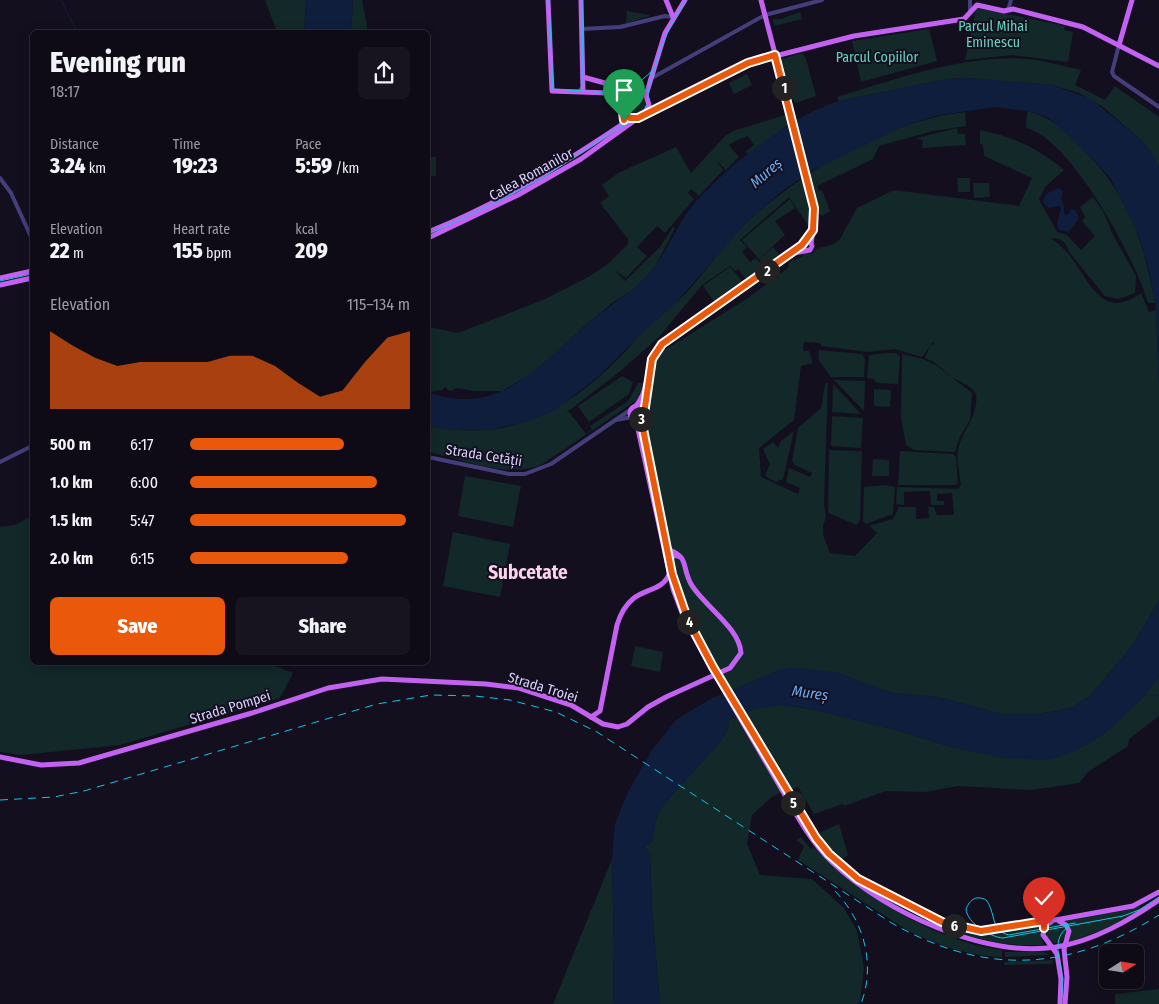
<!DOCTYPE html>
<meta charset="utf-8">
<style>
:root{--surface:#0e0b17;--page:#171420;--text:#f1f3f6;--muted:#9b9ba1;--line:#2e2b36;--accent:#ea580c}
body{margin:0;font-family:"Fira Sans Condensed",sans-serif;background:var(--page);color:var(--text);height:100vh;display:flex;flex-direction:column;font-size:19px;white-space:nowrap}
*{box-sizing:border-box;margin:0}
p{font-size:16px;color:var(--muted)}
.icon{flex:none;width:28px;height:28px;fill:none;stroke:currentColor;stroke-width:2;stroke-linecap:round;stroke-linejoin:round}
.map{position:relative;flex:1;overflow:hidden}
.details{position:absolute;left:30px;top:30px;width:400px;height:635px;display:flex;flex-direction:column;background:var(--surface);border-radius:8px;box-shadow:0 2px 12px #0003,0 0 0 1px var(--line)}
.details>*{flex:none}
.needle{width:32px;rotate:78deg}
.buttons{position:absolute;left:1099px;top:944px;display:grid;gap:10px}
.buttons a{display:grid;place-items:center;width:45px;height:45px;border-radius:8px;background:var(--surface);box-shadow:0 2px 12px #0003,0 0 0 1px var(--line);font-size:25px}
.pin{position:absolute;display:grid;place-items:center;width:42px;height:42px;color:#fff;margin:-51px -21px;border-radius:50% 50% 50% 0;rotate:-45deg;box-shadow:0 0 5px #0007}
.pin .icon{rotate:45deg}
.km{position:absolute;width:25px;height:25px;margin:-12px;border-radius:50%;background:#222;color:#fff;font-size:14px;line-height:25px;text-align:center}
.round{display:grid;place-items:center;flex:none;width:52px;height:52px;border-radius:8px;background:var(--page)}
.overview{display:flex;align-items:center;justify-content:space-between;height:85px;padding:0 20px}
h1{font-size:28px;font-weight:800;line-height:38px}
.metrics{display:grid;grid-template-columns:repeat(3,1fr);gap:8px;height:85px;padding:5px 20px}
.metrics div{display:grid;align-content:center}
.metrics b{font-size:21px;font-weight:800}
.metrics small{font-size:14px;font-weight:400}
.metrics p{font-size:14px}
.chart{height:140px;padding:10px 20px}
.chart p{display:flex;justify-content:space-between}
.chart svg{width:100%;height:90px;margin-top:5px;fill:var(--accent);opacity:.7}
.action{display:flex;gap:10px;margin-top:auto;padding:10px 20px}
.action a{flex:1;height:58px;border-radius:8px;background:var(--accent);color:#fff;font-size:20px;font-weight:800;line-height:58px;text-align:center}
.action a+a{background:var(--page);color:var(--text)}
ul{padding:0 20px;list-style:none;font-size:16px}
li{display:grid;grid-template-columns:80px 60px 1fr;align-items:center;height:38px}
li i{height:12px;border-radius:6px;background:var(--accent)}
.map>svg:first-child{display:block}
</style>
<div class="map">
<svg width="1159" height="1004" viewBox="0 0 1159 1004">
<rect width="100%" height="100%" fill="#130f1f"/>
<g fill="#122829" fill-rule="evenodd">
<polygon points="265,0 306,0 304,32 277,32"/>
<polygon points="353,0 362,0 368,32 351,32"/>
<polygon points="979,8 1065,26 1064,30 1073,32 1068,62 1013,55 965,60 976,9"/>
<polygon points="627,11 649,15 650,16 626,23"/>
<polygon points="800,12 802,19 774,26 773,19 781,19"/>
<polygon points="929,29 937,61 861,82 852,41"/>
<polygon points="802,53 806,59 816,96 796,103 791,98 781,61 781,59"/>
<path d="M1013,58L1038,60L1081,70L1075,85L1105,100L1115,86L1159,117V170L1152,153L1141,140L1103,107L1079,93L1052,85L968,78L947,79L839,101L837,97C895,79 952,59 1013,58Z"/>
<polygon points="747,74 752,85 734,94 729,83"/>
<circle cx="635" cy="104" r="12"/>
<path d="M1027,111C1054,119 1061,127 1080,146C1128,193 1143,239 1155,303H1148C1136,260 1071,138 1026,128Z"/>
<path d="M965,112L966,126L933,131L879,146L873,159L817,186L819,191L822,190L830,211L822,216L819,214L814,188L807,191L810,216L808,225L789,197L740,240L747,247L742,252L750,262L756,258L763,266L746,279L738,269L735,271L730,266L702,285L659,337L618,373L566,413L569,412L586,434L592,429L590,426L628,401L638,383H644L637,400L541,465C505,479 463,459 428,452V425C510,445 570,409 625,352C631,345 636,338 643,332C657,318 674,306 688,291C709,268 726,241 749,220C808,168 887,121 965,112Z"/>
<polygon points="788,114 790,123 748,155 746,151 754,145 748,136 737,140 729,145 739,157 726,170 716,160 723,170 699,196 691,189 688,193 694,199 665,233 657,226 637,247 647,256 626,278 615,270 625,281 660,247 673,227 675,228 656,265 639,286 612,303 580,330 539,369 502,391 475,391 457,388 450,391 445,387 442,390 428,392 428,327 458,333 545,299 590,276 609,263 628,244 628,239 600,203 609,196 602,185 618,173 676,147 691,173 725,136 733,131"/>
<polygon points="957,128 958,134 965,134 966,145 922,148 923,141 917,138"/>
<path d="M980,130C1012,136 1039,149 1064,170L1045,187L1039,199L1057,232L1067,235L1081,250L1095,236L1082,221L1085,217L1080,207L1093,197L1103,211L1113,235L1136,276L1135,293L1118,299L1105,296L1069,252C1066,242 1061,238 1051,238C1058,244 1066,250 1071,257C1090,283 1103,321 1141,293L1149,312L1156,310L1159,384V601L1132,646L1090,696L1073,707L1057,711L1037,714H1001L939,697L894,693L779,670L731,691L701,639L679,582L646,428V407L657,355L748,298L788,268L789,262L803,256V253L812,254L816,249L834,244L840,239L857,208L894,190L1019,206L1032,178L984,156L983,144H980ZM804,342L820,343L821,346L867,352L895,349L922,357L933,342L934,344L930,346L925,358C935,362 940,367 948,374C957,382 970,383 976,394C979,416 962,430 958,450C956,460 960,475 961,485L958,489L897,487L896,504L904,505V492L930,491L931,505H944V501H937V494L952,493L954,515H937L934,507H928L929,518L916,519V507H899L893,519L869,526L877,533L855,556L830,553L823,535V527L826,516L824,504L828,382L825,385L821,408L798,428L792,461L795,465L812,473L810,477L789,468L786,482L800,488L798,494L761,477L759,448L794,420L801,366L813,363L809,351H803Z"/>
<rect x="428" y="157" width="8" height="19"/>
<polygon points="957,178 970,178 970,192 958,192"/>
<polygon points="973,183 989,183 990,197 974,198"/>
<polygon points="790,199 795,208 775,221 785,235 759,259 742,240"/>
<polygon points="773,247 779,254 765,266 759,259"/>
<polygon points="730,267 742,281 714,301 703,286"/>
<polygon points="819,350 862,354 865,359 864,377 831,377 818,359"/>
<polygon points="886,353 896,353 900,356 898,384 877,383 874,379 867,378 869,355"/>
<polygon points="902,354 923,359 936,365 972,393 970,420 960,437 955,452 914,450 906,445 901,418"/>
<polygon points="622,376 633,382 629,394 589,422 578,406"/>
<polygon points="834,380 865,381 864,411"/>
<polygon points="833,384 861,414 832,412"/>
<polygon points="874,389 891,390 890,407 874,406"/>
<polygon points="832,416 863,418 861,448 831,446"/>
<polygon points="794,431 783,479 776,482 765,476 770,464 763,449 773,442 778,448 781,441"/>
<polygon points="829,450 862,451 860,519 857,525 828,513"/>
<polygon points="900,451 953,454 956,457 958,483 955,485 898,485"/>
<polygon points="873,459 889,460 889,476 872,476"/>
<polygon points="465,476 521,486 513,527 458,516"/>
<polygon points="885,485 895,487 893,514 866,524 863,521 864,487"/>
<polygon points="32,516 32,662 267,663 293,673 280,698 120,745 21,755 0,752 0,527 15,525"/>
<polygon points="453,532 510,544 500,597 443,586"/>
<polygon points="635,646 663,652 660,672 631,666"/>
<polygon points="1159,677 1159,716 1129,739 1128,746 1088,772 1079,783 1031,790 958,786 925,792 886,791 844,806 843,804 814,814 798,787 773,796 752,815 747,844 760,875 812,879 844,908 857,931 864,968 860,1001 858,1004 660,1004 652,910 650,853 644,847 652,842 657,816 663,805 720,742 728,729 728,721 731,719 756,708 782,705 817,710 892,729 955,748 1073,752 1103,734 1143,697"/>
<polygon points="839,824 848,855 840,860 819,833"/>
<path d="M801,837L811,849L813,846C857,894 937,942 1002,950V957C968,956 936,945 907,930L798,860L804,846L796,840Z"/>
<polygon points="612,859 614,949 613,1004 553,1004"/>
<polygon points="1140,906 1141,911 1108,928 1069,942 1071,930 1067,920"/>
<path d="M920,915C971,939 990,932 1042,924L1041,936L1044,945C993,947 966,936 919,917Z"/>
<circle cx="1056" cy="933" r="10"/>
<polygon points="1005,952 1043,952 1051,955 1005,957"/>
<polygon points="1053,960 1052,964 1004,965 1005,962"/>
<polygon points="1159,989 1159,1004 1115,1004 1115,994"/>
</g>
<g fill="#101e3e">
<polygon points="306,0 353,0 351,32 304,32"/>
<path d="M968,78L1052,85L1091,99L1141,140L1152,153L1159,170V384L1156,310L1149,270L1138,234L1111,179L1092,158L1048,117L1027,111L995,107L934,116L904,126L810,172L782,191L747,222L673,306L642,333L600,375L554,411L529,421L491,430H448L428,425V392C502,419 539,363 590,322C612,303 637,290 655,266C672,243 680,217 700,197C735,161 791,116 839,101L947,79Z"/>
<polygon points="1058,188 1063,191 1061,199 1064,206 1064,214 1068,215 1070,210 1074,209 1078,215 1078,220 1068,232 1059,230 1057,225 1061,208 1058,206 1048,208 1043,202 1046,194"/>
<path d="M1159,601V677C1131,713 1095,750 1048,760L1003,758L955,748L892,729L800,707C774,704 752,707 729,720L728,729L720,742L663,805L657,816L652,842L644,847L650,853L652,910L660,1004H613L614,949L612,859L615,824L628,792L652,750L676,720L712,698L779,670L790,667L836,672L894,693L939,697L1001,714H1037L1057,711L1073,707L1090,696L1132,646Z"/>
</g>
<g fill="none" stroke-linecap="round" stroke-linejoin="round">
<g stroke="#101e3e" stroke-width="1">
<polyline points="61,0 77,32"/>
<polyline points="1143,696 1159,695"/>
</g>
<g stroke="#443e7a" stroke-width="4">
<polyline points="970,0 970,12"/>
<polyline points="1008,10 1011,0"/>
<polyline points="582,29 620,27 665,16 673,17"/>
<polyline points="1119,45 1112,72 1114,76 1159,107"/>
<polyline points="650,79 765,15 822,0"/>
<polyline points="0,178 11,193 32,239"/>
<polyline points="616,420 632,417"/>
<polyline points="428,457 509,474 525,474 551,464 633,408"/>
<polyline points="0,462 32,446"/>
</g>
<g stroke="#c362f1" stroke-width="5">
<polyline points="548,0 552,91 608,93 614,97 622,111"/>
<polyline points="581,0 583,91"/>
<polyline points="666,0 673,17"/>
<polyline points="761,0 813,200 815,219 811,243"/>
<polyline points="1119,45 1132,0"/>
<polyline points="583,77 630,90"/>
<polyline points="646,95 665,33 685,0"/>
<path d="M638,118L627,117L622,111C618,98 624,91 637,89L646,95L649,105L644,114"/>
<path d="M428,232C496,205 560,166 621,125L624,120L623,113"/>
<polyline points="428,238 518,195 581,159 638,118 748,63 854,36 964,19 977,5 1004,11 1013,9 1083,27 1159,66"/>
<polyline points="794,253 810,250 812,246 810,242 806,241 802,243 804,250"/>
<polyline points="0,278 32,271"/>
<polyline points="0,285 32,278"/>
<circle cx="637" cy="413" r="7"/>
<path d="M635,407C651,390 644,364 659,346L802,245"/>
<polyline points="644,412 647,393"/>
<polyline points="641,419 643,431"/>
<polyline points="636,420 673,589 684,618 711,668"/>
<polyline points="669,562 674,555 680,557"/>
<path d="M591,717L600,711L617,625C620,615 625,605 634,598C646,589 664,589 669,574"/>
<path d="M0,757L41,765L79,763L252,713L328,688L382,679L486,684L519,688L571,705L603,724L618,727L627,724L648,707L666,697L730,668L741,653C740,628 703,605 691,584C681,566 690,557 667,549"/>
<path d="M785,795C799,820 813,844 833,863C885,912 984,958 1056,947C1094,941 1128,921 1159,900"/>
<polyline points="857,878 939,921 976,931 1061,919 1133,906 1159,892"/>
<polyline points="1059,921 1066,925 1069,931 1064,949 1067,977 1065,1004"/>
<polyline points="1051,922 1045,926 1043,935 1057,954 1061,979 1060,1004"/>
</g>
<g stroke="#15c4e4" stroke-width="1">
<polyline points="578,91 583,85 582,0"/>
<polyline points="623,108 624,96 652,71"/>
<path d="M621,128L646,110C649,102 647,94 649,87C658,55 667,27 686,0"/>
<path d="M428,234L489,206L544,177L625,123C627,112 620,99 611,93L553,89L549,0"/>
<polyline points="0,281 32,274"/>
<path d="M1075,923L1009,935C990,931 996,912 986,900C977,895 970,899 966,909C967,923 990,937 1003,938L1123,916L1139,910L1159,897"/>
<path d="M1061,1004C1062,995 1063,985 1062,975C1060,958 1051,939 1068,927"/>
</g>
<g stroke="#15c4e4" stroke-width="1" stroke-dasharray="8 6" stroke-linecap="butt">
<path d="M0,800L54,797L84,791L377,704L431,695L475,696L510,700L556,712L597,732L890,922C983,976 1069,972 1159,915"/>
<path d="M835,891C864,921 876,964 861,1004"/>
</g>
<polyline stroke="#c362f1" stroke-width="5" points="711,668 785,795"/>
</g>
<g fill="none" stroke-linecap="round" stroke-linejoin="round">
<defs>
<polyline id="route" points="624,120 623,113 630,118 638,118 748,63 775,55 814,208 813,230 802,245 662,344 652,359 644,414 641,419 672,574 687,618 713,667 816,838 829,854 858,879 942,922 981,931 1044,921 1044,928"/>
</defs>
<use href="#route" stroke="#fff" stroke-width="10"/>
<use href="#route" stroke="#ea580c" stroke-width="6"/>
</g>
<g text-anchor="middle" stroke-width="4" stroke-linejoin="round" paint-order="stroke">
<g font-size="14" fill="#64d4be" stroke="#130f1f">
<text x="993" y="31">Parcul Mihai<tspan x="993" dy="16">Eminescu</tspan></text>
<text x="877" y="62">Parcul Copiilor</text>
</g>
<g font-size="14" fill="#d8d1fb" stroke="#130f1f">
<text transform="translate(531 174) rotate(-29)" y="5">Calea Romanilor</text>
<text transform="translate(484 455) rotate(9)" y="5">Strada Cetății</text>
<text transform="translate(543 687) rotate(17)" y="5">Strada Troiei</text>
<text transform="translate(230 707) rotate(-17)" y="5">Strada Pompei</text>
</g>
<g font-size="15" font-style="italic" fill="#69abf1" stroke="#130f1f">
<text transform="translate(766 173) rotate(-41)" y="5">Mureș</text>
<text transform="translate(810 693) rotate(8)" y="5">Mureș</text>
</g>
<g font-size="19" font-weight="bold" fill="#fbd3ea" stroke="#130f1f">
<text x="528" y="579">Subcetate</text>
</g>
</g>
</svg>
<div class="buttons">
<a><svg class="needle" viewBox="-14 -14 28 28"><path d="M0-13l5 13h-10z" fill="#e53935"/><path d="M0 13l5-13h-10z" fill="#9b9ba1"/></svg></a>
</div>
<div class="pin" style="left:624px;top:120px;background:#1e9e55"><svg class="icon" aria-label="arrive" viewBox="0 0 24 24"><path d="M6 21V4h12l-3 4 3 4H6"/></svg></div>
<div class="pin" style="left:1044px;top:928px;background:#d93025"><svg class="icon" aria-label="check" viewBox="0 0 24 24"><path d="M5 12l5 5 9-10"/></svg></div>
<b class="km" style="left:784px;top:88px">1</b>
<b class="km" style="left:767px;top:271px">2</b>
<b class="km" style="left:641px;top:419px">3</b>
<b class="km" style="left:689px;top:622px">4</b>
<b class="km" style="left:793px;top:803px">5</b>
<b class="km" style="left:954px;top:926px">6</b>
<section class="details">
<div class="overview"><div><h1>Evening run</h1><p>18:17</p></div><a class="round"><svg class="icon" aria-label="share" viewBox="0 0 24 24"><path d="M12 15V3M7 8l5-5 5 5M5 13v7h14v-7"/></svg></a></div>
<div class="metrics">
<div><p>Distance</p><b>3.24<small> km</small></b></div>
<div><p>Time</p><b>19:23</b></div>
<div><p>Pace</p><b>5:59<small> /km</small></b></div>
</div>
<div class="metrics">
<div><p>Elevation</p><b>22<small> m</small></b></div>
<div><p>Heart rate</p><b>155<small> bpm</small></b></div>
<div><p>kcal</p><b>209</b></div>
</div>
<div class="chart"><p><span>Elevation</span>115–134 m</p>
<svg viewBox="0 0 160 44" preserveAspectRatio="none"><path d="M0 44V6L10 13L20 19L30 23L40 21L50 21L60 21L70 21L80 18L90 18L100 23L110 31L120 38L130 35L140 21L150 9L160 6V44z"/></svg>
</div>
<ul>
<li><b>500 m</b>6:17<i style="width:70%"></i></li>
<li><b>1.0 km</b>6:00<i style="width:85%"></i></li>
<li><b>1.5 km</b>5:47<i style="width:98%"></i></li>
<li><b>2.0 km</b>6:15<i style="width:72%"></i></li>
</ul>
<div class="action"><a>Save</a><a>Share</a></div>
</section>
</div>
